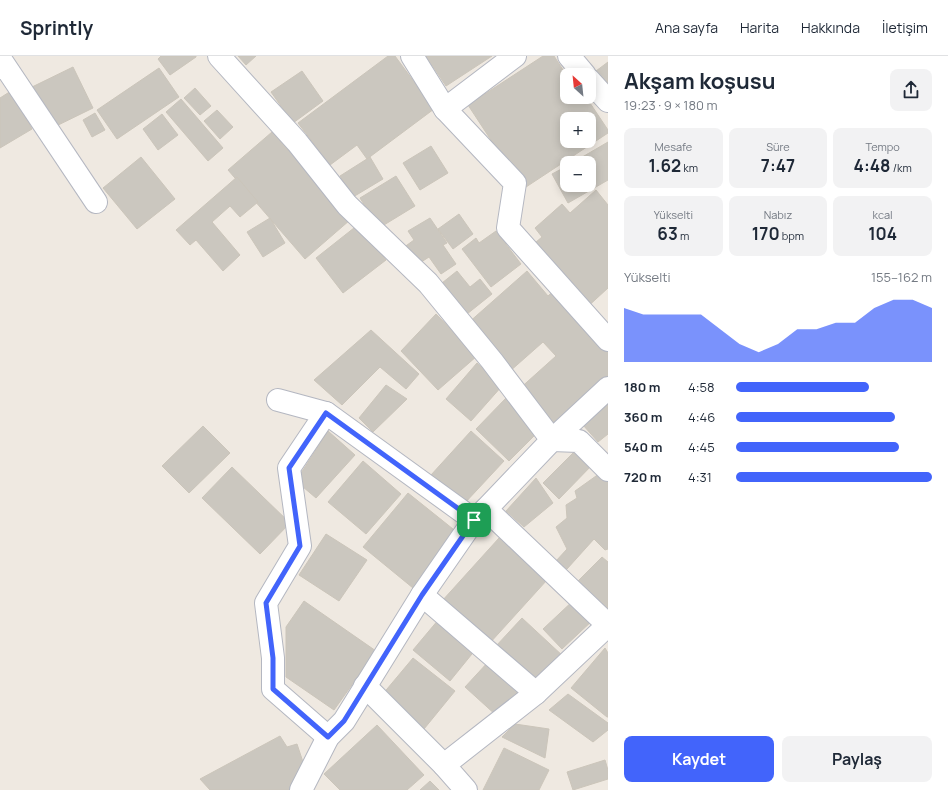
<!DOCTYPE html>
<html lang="tr">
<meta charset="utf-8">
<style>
:root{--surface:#fff;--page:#f2f2f3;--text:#1f2937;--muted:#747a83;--line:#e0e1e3;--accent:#4264fb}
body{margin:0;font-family:Manrope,sans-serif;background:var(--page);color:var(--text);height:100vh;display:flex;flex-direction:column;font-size:15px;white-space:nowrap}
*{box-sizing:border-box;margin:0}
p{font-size:13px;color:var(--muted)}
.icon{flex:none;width:22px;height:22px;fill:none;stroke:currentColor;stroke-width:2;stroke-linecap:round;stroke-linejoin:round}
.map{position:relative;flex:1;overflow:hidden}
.drawer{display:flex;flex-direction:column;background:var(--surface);width:340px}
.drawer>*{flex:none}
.needle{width:26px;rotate:333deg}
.controls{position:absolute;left:560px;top:12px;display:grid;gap:8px}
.controls a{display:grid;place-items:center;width:36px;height:36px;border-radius:8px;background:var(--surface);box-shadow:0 2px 10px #0003;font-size:20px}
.pin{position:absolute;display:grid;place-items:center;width:34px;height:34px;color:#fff;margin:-17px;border-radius:8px;box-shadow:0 2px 6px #0006}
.round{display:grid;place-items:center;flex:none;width:42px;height:42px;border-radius:8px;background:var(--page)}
.headline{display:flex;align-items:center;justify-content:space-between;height:68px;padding:0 16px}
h1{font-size:22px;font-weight:700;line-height:30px}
.metrics{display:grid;grid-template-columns:repeat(3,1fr);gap:6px;height:68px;padding:4px 16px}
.metrics div{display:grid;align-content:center;border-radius:8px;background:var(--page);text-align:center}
.metrics b{font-size:17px;font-weight:700}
.metrics small{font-size:11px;font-weight:400}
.metrics p{font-size:11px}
.chart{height:112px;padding:8px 16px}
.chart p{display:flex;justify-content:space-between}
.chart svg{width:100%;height:72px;margin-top:4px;fill:var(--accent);opacity:.7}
.primary-button{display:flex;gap:8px;margin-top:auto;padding:8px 16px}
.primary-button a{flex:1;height:46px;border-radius:8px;background:var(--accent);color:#fff;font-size:16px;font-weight:700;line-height:46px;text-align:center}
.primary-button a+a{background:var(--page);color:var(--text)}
ul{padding:0 16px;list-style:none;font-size:13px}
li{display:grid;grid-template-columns:64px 48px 1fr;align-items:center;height:30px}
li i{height:10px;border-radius:5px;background:var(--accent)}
header{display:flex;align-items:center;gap:24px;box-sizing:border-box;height:56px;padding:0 20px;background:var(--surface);border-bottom:1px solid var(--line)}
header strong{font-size:19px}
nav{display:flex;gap:22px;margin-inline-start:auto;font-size:14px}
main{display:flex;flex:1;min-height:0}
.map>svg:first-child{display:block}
</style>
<header>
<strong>Sprintly</strong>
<nav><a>Ana sayfa</a><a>Harita</a><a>Hakkında</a><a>İletişim</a></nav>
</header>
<main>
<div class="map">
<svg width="608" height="734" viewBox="0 0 608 734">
<rect width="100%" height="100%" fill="#efe9e1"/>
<g fill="#cbc7bf" stroke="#cbc5ba" fill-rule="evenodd">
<polygon points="161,0 196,0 196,1 170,19 158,3"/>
<polygon points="238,0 256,0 246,9"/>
<polygon points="388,0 395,0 434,53 367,103 357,89 330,109 298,67"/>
<polygon points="426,0 492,0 446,30"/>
<path d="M543,0H554L567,20V41H586L608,74V77L523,133L468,49ZM567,63H589V85H567Z"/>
<polygon points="608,6 608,29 596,15"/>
<polygon points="73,11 93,52 50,73 30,32"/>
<polygon points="159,12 179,41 117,83 97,54"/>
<polygon points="302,15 323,45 293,67 271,36"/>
<polygon points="195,32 211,50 200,59 184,42"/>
<polygon points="11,35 32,73 0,92 0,42"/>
<polygon points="181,43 223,92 208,105 166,56"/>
<polygon points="217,54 233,71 220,83 204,65"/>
<polygon points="95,57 105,74 92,81 83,64"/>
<polygon points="162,58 178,79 158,94 143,73"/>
<polygon points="272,76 350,164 305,203 228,114"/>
<polygon points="608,86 608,124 568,147 552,118 567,110 567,129 589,129 589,107 572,107"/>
<polygon points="431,90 448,117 420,134 403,107"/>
<polygon points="141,101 175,143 137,173 103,132"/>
<polygon points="370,101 383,123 353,141 340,120"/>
<polygon points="396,120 415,150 379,172 360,142"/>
<polygon points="237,121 258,146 240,161 230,150 212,166 240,199 223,215 196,184 190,189 176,174"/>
<polygon points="596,134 608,149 608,232 584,254 529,192 542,181 535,172 562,148 570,157"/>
<polygon points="459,158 473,178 453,193 438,173"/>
<polygon points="270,162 285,187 263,201 247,176"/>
<polygon points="430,162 447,187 443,189 456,208 441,218 429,201 415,210 403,192 414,184 408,175"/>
<polygon points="359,168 386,204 343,237 316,202"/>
<polygon points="496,175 521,208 491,231 462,193 476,182 479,187"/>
<polygon points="457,215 470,231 480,223 492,238 462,262 437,231"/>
<polygon points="527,215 548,240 558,231 608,287 608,323 551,373 517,335 556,300 543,286 509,316 467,268"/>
<polygon points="436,258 477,300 438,334 401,295"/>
<polygon points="371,274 419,318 406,333 380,311 342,349 314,324"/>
<polygon points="477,307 502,330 471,365 446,343"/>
<polygon points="386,329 407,343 373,376 359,362"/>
<polygon points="507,341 540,374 509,405 476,373"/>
<polygon points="608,347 608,378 598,386 583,369"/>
<polygon points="203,370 230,397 189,437 162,410"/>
<polygon points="328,375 355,399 316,442 296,425"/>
<polygon points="471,375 504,405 463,449 431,419"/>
<polygon points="577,393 594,407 559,443 543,427"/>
<polygon points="363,405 401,438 366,478 328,446"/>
<polygon points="232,411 290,467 260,498 202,442"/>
<polygon points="603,415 608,421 608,493 605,494 594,483 567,513 556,505 567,493 556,471 567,462 566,449 577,442 575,435"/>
<polygon points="536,422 553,447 524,471 506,455"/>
<polygon points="408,437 458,477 413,532 363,491"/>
<polygon points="326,478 367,504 339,545 299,519"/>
<polygon points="499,482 547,524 489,588 442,545"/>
<polygon points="602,501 608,506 608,553 603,557 575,528"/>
<polygon points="575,543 594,563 562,593 543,573"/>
<polygon points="304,545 376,595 334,654 286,621 286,571"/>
<polygon points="522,562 564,601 538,629 496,590"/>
<polygon points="439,563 476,593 450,625 413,594"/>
<polygon points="605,592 608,597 608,661 607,661 571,632"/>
<polygon points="413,602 455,635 424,673 382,639"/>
<polygon points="489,605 521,634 497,660 465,631"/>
<polygon points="568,638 608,667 608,674 593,686 549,654"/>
<polygon points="515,668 549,673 545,702 502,681"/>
<polygon points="377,669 424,719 407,734 340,734 324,718"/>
<polygon points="280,680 287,691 297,688 306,715 295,721 291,734 210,734 200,723"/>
<polygon points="504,692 549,714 539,734 483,734"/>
<polygon points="605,704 608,714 608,723 573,734 567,716"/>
<polygon points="430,725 439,734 420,734"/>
</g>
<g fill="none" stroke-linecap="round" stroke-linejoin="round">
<defs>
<g id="minor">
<polyline points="219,0 297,86 347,149 428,227 492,305 552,384 579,385 608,414"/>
<polyline points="412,0 445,53 515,127 508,172 608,284"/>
<polyline points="569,0 585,19"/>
<polyline points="1,4 96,146"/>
<polyline points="589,24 608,45"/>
<polyline points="445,53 515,0"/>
<polyline points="278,344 326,357 474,464"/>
<polyline points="326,357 289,412 300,490 266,547 273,602 273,633 328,681"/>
<polyline points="486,453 608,569"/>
<polyline points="422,539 536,637"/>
<polyline points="365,630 444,709"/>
<polyline points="301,734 328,681 344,665 422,539 474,464 486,453 552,384 608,332"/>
<polyline points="466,734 444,709 536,637 608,569"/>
</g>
</defs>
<use href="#minor" stroke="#b4b7c1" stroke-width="24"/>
<use href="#minor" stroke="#fff" stroke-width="22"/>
</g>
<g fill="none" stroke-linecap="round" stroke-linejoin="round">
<defs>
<polygon id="route" points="326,357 474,464 422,539 344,665 328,681 273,633 273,602 266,547 300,490 289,412"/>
</defs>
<use href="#route" stroke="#fff" stroke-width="8"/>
<use href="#route" stroke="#4264fb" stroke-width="5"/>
</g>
</svg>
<div class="controls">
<a><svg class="needle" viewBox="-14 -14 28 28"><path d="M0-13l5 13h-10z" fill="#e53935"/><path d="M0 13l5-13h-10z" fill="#747a83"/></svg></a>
<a>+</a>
<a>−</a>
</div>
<div class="pin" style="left:474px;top:464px;background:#1e9e55"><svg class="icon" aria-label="arrive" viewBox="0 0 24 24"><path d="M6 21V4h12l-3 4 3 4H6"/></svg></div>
</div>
<section class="drawer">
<div class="headline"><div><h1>Akşam koşusu</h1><p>19:23 · 9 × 180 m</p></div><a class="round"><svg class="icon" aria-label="share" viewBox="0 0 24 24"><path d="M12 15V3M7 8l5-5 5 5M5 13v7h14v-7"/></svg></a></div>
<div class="metrics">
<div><p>Mesafe</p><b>1.62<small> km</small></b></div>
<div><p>Süre</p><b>7:47</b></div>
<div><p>Tempo</p><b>4:48<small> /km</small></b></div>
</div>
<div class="metrics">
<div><p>Yükselti</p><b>63<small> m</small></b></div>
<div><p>Nabız</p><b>170<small> bpm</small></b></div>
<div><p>kcal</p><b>104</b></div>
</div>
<div class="chart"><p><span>Yükselti</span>155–162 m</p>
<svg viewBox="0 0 160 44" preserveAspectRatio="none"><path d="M0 44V11L10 15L20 15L30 15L40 15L50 24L60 33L70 38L80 33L90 24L100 24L110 20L120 20L130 11L140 6L150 6L160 11V44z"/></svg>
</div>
<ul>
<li><b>180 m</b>4:58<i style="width:68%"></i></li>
<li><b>360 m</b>4:46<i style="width:81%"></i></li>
<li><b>540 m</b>4:45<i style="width:83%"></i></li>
<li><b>720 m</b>4:31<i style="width:100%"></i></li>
</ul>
<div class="primary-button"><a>Kaydet</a><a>Paylaş</a></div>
</section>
</main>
